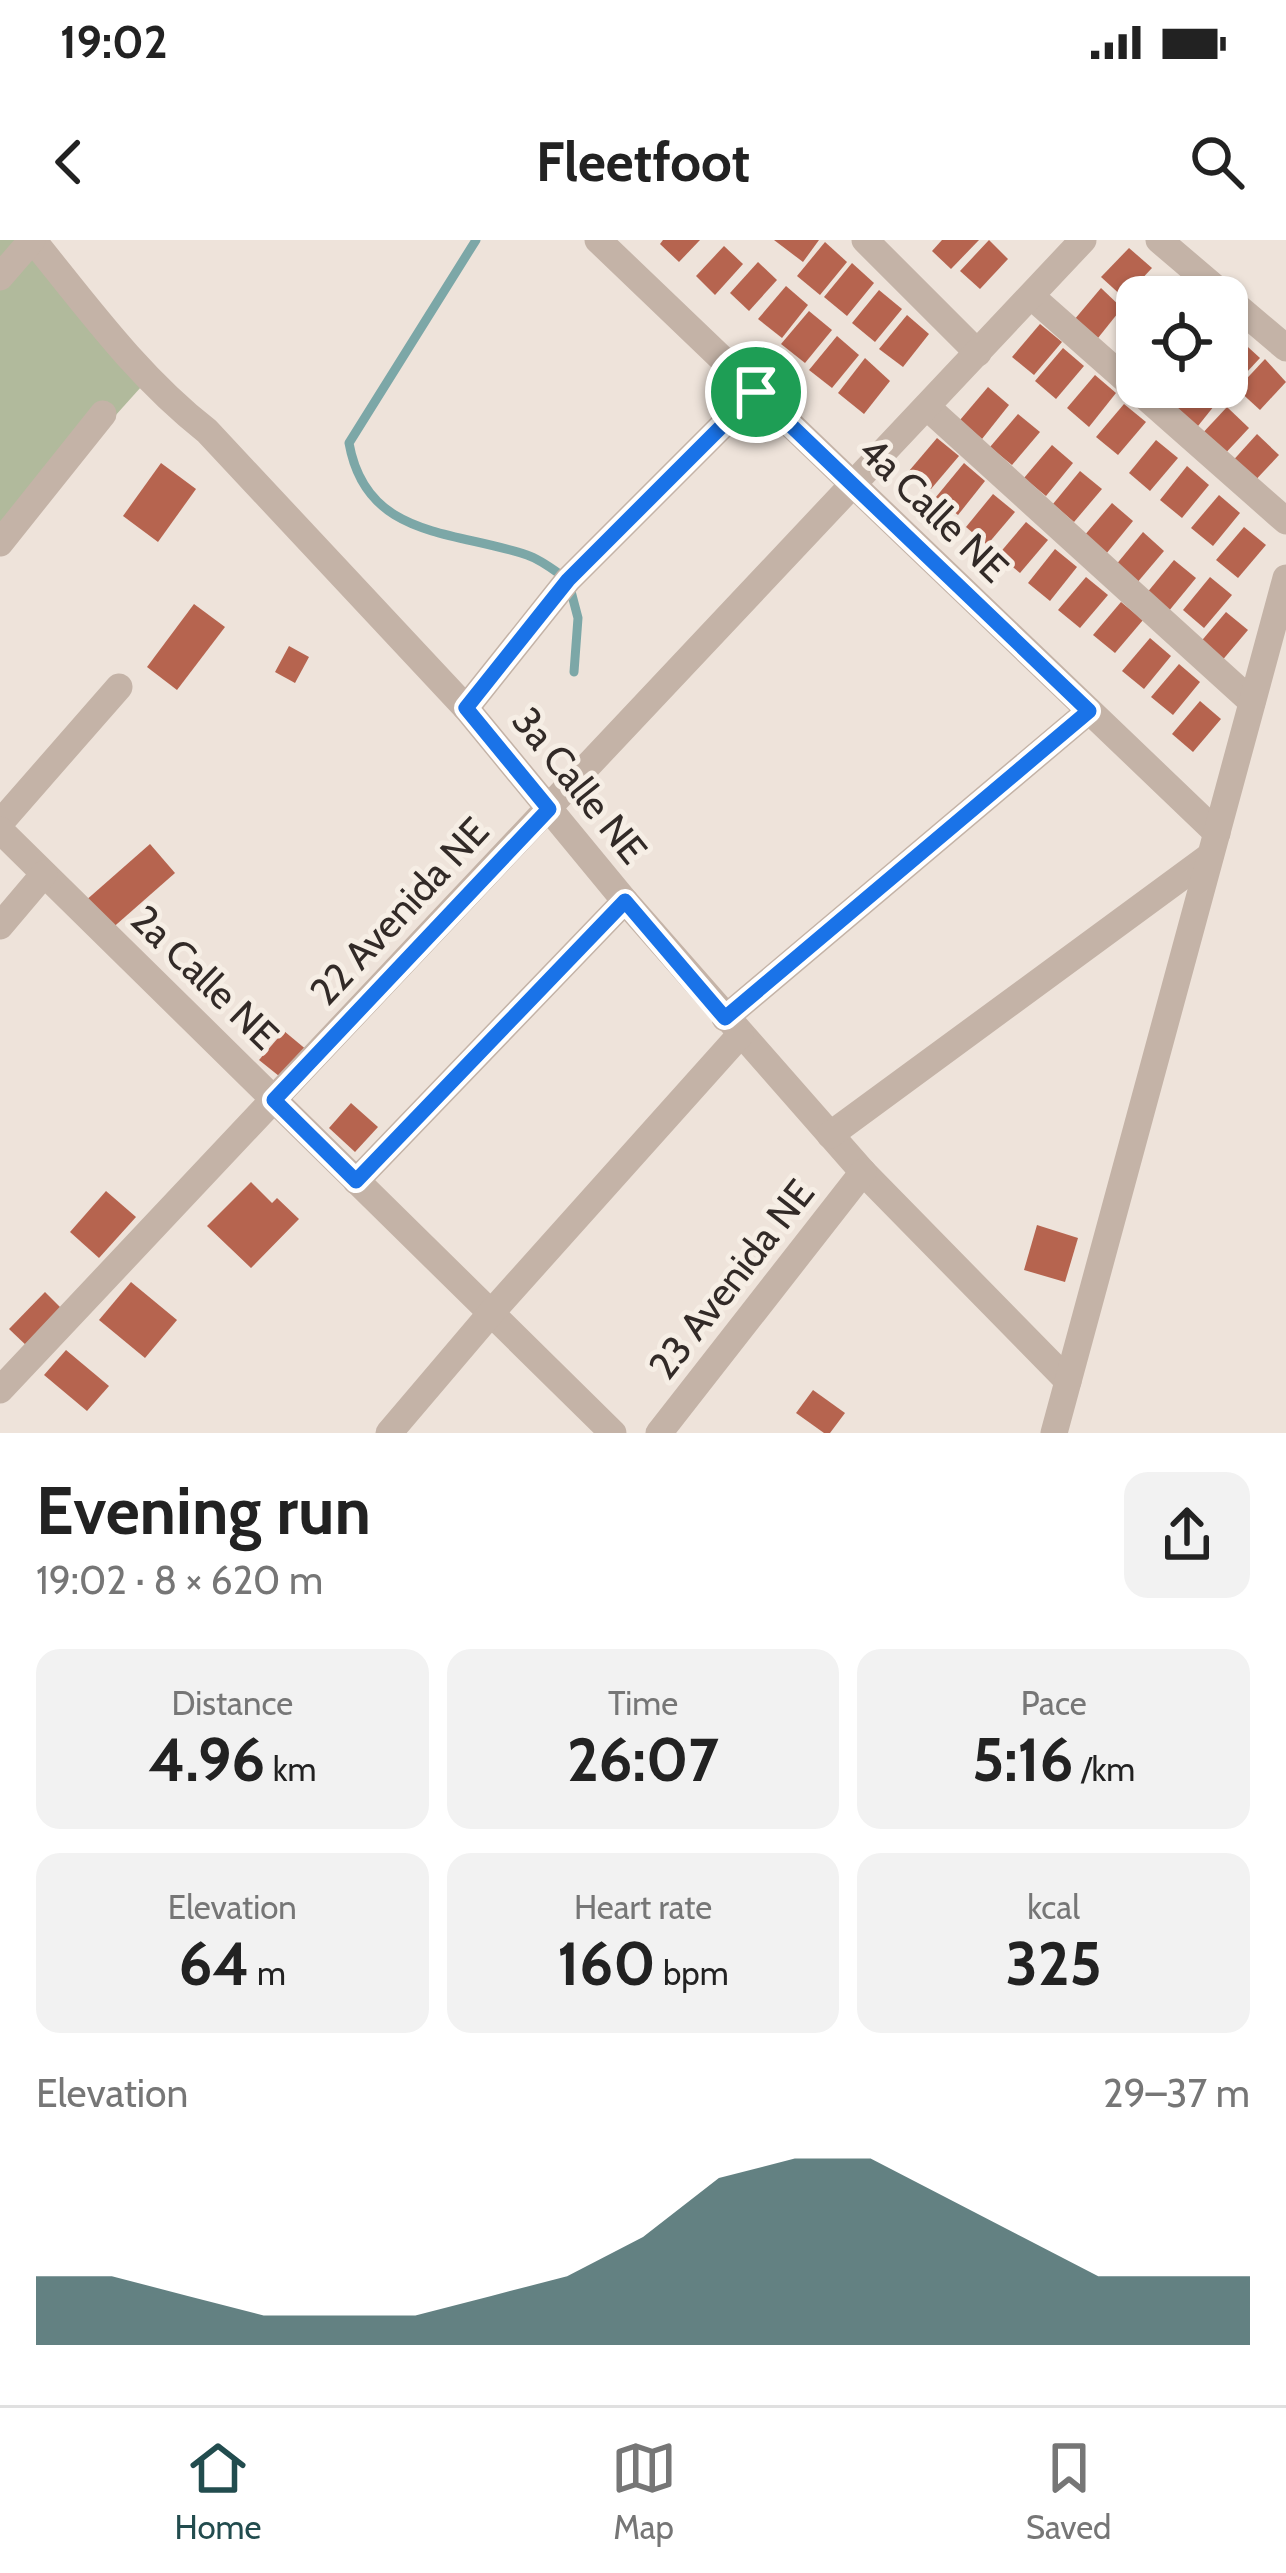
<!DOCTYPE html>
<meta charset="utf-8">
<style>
:root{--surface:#fff;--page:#f2f2f2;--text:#222;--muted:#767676;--line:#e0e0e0;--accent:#224c4e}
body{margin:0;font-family:Cabin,sans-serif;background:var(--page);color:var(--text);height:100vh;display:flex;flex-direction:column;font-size:45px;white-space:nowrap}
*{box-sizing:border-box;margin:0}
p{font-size:39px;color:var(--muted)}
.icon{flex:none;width:66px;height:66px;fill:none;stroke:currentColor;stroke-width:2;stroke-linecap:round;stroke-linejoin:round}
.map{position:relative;height:1193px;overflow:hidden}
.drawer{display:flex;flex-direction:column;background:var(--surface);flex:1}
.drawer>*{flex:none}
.controls{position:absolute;left:1116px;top:36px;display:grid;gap:24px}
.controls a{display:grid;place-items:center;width:132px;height:132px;border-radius:24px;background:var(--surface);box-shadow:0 3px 9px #0004;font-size:60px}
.pin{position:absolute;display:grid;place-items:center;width:102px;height:102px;color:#fff;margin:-51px;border:6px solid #fff;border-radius:50%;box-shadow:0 3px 12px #0007}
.round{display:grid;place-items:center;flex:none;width:126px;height:126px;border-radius:24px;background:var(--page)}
.head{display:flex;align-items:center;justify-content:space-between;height:204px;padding:0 36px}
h1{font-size:66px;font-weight:700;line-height:90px}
.stats{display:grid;grid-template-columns:repeat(3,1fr);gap:18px;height:204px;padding:12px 36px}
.stats div{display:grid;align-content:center;border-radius:24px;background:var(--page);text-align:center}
.stats b{font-size:60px;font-weight:700}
.stats small{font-size:33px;font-weight:400}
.stats p{font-size:33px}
.chart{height:336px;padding:24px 36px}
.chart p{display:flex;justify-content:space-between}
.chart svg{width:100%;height:216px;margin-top:12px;fill:var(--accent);opacity:.7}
.status{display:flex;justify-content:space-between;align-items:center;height:84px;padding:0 60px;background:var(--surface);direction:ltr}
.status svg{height:33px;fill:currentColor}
header{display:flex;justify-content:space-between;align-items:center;height:156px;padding:0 36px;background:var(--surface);font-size:54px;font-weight:700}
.tab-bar{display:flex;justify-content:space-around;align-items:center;height:168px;border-top:3px solid var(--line);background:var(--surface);font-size:33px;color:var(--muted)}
.tab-bar a{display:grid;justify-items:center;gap:6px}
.tab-bar .current{color:var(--accent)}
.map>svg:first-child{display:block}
</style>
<div class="status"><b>19:02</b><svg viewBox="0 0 49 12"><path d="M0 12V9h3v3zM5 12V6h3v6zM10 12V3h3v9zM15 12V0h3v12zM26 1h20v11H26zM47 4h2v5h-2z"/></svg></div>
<header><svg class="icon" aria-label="back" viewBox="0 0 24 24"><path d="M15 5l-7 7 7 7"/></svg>Fleetfoot<svg class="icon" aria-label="search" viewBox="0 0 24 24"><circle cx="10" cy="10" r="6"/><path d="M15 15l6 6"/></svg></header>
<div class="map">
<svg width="1286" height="1193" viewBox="0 0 1286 1193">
<rect width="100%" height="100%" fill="#eee3da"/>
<polygon fill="#b1ba9c" points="0,0 30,0 150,137 0,304"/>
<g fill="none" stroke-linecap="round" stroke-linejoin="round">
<path stroke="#7ca7a7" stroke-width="9" d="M476,0L349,203C366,299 453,290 527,315C542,320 555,331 568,340L578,378L574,432"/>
</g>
<g fill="#b6644f">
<polygon points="663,0 700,0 679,22 660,4"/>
<polygon points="774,0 819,0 803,22"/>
<polygon points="942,0 979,0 951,29 932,11"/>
<polygon points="989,0 1008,19 980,49 960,31"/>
<polygon points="825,2 847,22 820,55 797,36"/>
<polygon points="724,6 743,24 715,55 696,36"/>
<polygon points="1129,8 1152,28 1124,58 1101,37"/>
<polygon points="758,22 777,40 749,71 730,53"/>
<polygon points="852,23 874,43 847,76 824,57"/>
<polygon points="786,46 808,65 782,98 758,79"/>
<polygon points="1101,48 1122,68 1098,98 1074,80"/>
<polygon points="879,50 902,69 875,102 852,83"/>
<polygon points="809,71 832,90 805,123 781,104"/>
<polygon points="907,75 929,94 903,127 879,109"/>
<polygon points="1040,84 1062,102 1034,135 1012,117"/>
<polygon points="837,96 859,115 832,148 809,130"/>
<polygon points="1237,97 1260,118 1232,148 1227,144 1227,108"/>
<polygon points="1063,108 1084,126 1056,159 1035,141"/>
<polygon points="865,118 890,141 864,174 838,153"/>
<polygon points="1265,119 1286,142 1260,170 1237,149"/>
<polygon points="1095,135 1116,153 1089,187 1067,168"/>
<polygon points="988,147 1009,165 982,199 960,180"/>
<polygon points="1192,147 1204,147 1218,161 1194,191 1171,172"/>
<polygon points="1124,164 1146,182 1118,215 1096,197"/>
<polygon points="1227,167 1249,188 1221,218 1199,197"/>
<polygon points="1018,174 1040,192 1012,225 990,207"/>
<polygon points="1257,194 1279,215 1251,245 1229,225"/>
<polygon points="937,198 959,216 931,249 909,231"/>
<polygon points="1156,200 1178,218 1150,251 1129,233"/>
<polygon points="1052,205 1073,223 1046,256 1024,238"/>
<polygon points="161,223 196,249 158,302 123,276"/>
<polygon points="964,223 985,241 958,275 936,257"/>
<polygon points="1187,226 1209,245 1182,278 1160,260"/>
<polygon points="1080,231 1102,249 1074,282 1053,264"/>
<polygon points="993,254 1015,272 987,305 966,287"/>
<polygon points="1219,255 1240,273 1213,306 1191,288"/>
<polygon points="1112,263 1133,281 1106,314 1084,296"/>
<polygon points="1026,282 1048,300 1020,333 998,315"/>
<polygon points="1244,287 1266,305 1238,338 1216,320"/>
<polygon points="1143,292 1164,311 1136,344 1115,326"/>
<polygon points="1055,309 1077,327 1050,361 1028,343"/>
<polygon points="1174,320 1196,338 1168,372 1146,354"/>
<polygon points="1086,337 1108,355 1080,388 1058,370"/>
<polygon points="1210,337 1232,355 1204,388 1183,370"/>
<polygon points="1121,362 1143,380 1115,413 1093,395"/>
<polygon points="194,364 225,387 177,450 147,427"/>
<polygon points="1226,372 1248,390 1220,423 1198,405"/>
<polygon points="1150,398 1171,416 1144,449 1122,431"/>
<polygon points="289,406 309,417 295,443 275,432"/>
<polygon points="1179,424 1200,442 1173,475 1151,457"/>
<polygon points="1200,461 1221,479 1193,512 1172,494"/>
<polygon points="150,604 175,633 109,691 84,662"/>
<polygon points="284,791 308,811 284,840 259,820"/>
<polygon points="351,863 378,887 355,912 329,888"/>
<polygon points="251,942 272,963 277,958 299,979 251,1028 207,986"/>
<polygon points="106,951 136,977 99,1018 70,992"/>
<polygon points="1037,985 1078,998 1065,1042 1024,1030"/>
<polygon points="131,1042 177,1080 145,1118 99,1080"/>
<polygon points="45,1052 65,1072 29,1108 9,1089"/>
<polygon points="66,1110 109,1146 87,1171 44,1135"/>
<polygon points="813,1150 845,1173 830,1193 824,1193 796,1173"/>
</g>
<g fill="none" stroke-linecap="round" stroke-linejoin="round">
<g stroke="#c4b3a7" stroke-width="27">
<path d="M33,0C88,68 138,137 207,191L466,468L625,661L863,932L1068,1141"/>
<polyline points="598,0 1217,593"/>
<polyline points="865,0 978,113"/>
<polyline points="1159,0 1226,57"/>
<polyline points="0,37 32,0"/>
<polyline points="1031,56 1286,281"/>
<polyline points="1227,58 1286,108"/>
<polyline points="927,167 1252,462"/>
<polyline points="0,303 103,174"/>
<polyline points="466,468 568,340 756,152"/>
<polyline points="0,583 119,447"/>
<polyline points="0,590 613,1193"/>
<polyline points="0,686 44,634"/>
<polyline points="725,778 1089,471"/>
<polyline points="830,895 1210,616"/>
<polyline points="356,941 625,661"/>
<polyline points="0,1150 1083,0"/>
<polyline points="389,1193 491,1073 740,795"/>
<polyline points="659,1193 863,932"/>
<polyline points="1054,1193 1286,338"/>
</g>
</g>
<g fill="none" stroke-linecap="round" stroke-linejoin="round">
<defs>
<polygon id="route" points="756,152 1089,471 725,778 625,661 356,941 274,860 549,569 466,468 568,340"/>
</defs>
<use href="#route" stroke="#fff" stroke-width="24"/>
<use href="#route" stroke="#1a73e8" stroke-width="15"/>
</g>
<g text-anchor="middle" stroke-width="10" stroke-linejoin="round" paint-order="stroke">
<g font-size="39" fill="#322a27" stroke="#f6eee5">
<text transform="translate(934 269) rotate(44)" y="14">4a Calle NE</text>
<text transform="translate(580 545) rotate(51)" y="14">3a Calle NE</text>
<text transform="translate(399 671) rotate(-47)" y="14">22 Avenida NE</text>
<text transform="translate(205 737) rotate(44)" y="14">2a Calle NE</text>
<text transform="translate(731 1039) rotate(-52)" y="14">23 Avenida NE</text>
</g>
</g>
</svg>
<div class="controls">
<a><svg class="icon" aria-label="locate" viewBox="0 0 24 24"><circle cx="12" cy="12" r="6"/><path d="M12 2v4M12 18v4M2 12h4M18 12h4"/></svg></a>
</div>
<div class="pin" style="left:756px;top:152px;background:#1e9e55"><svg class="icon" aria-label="arrive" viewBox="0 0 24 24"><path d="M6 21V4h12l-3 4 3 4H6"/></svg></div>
</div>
<section class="drawer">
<div class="head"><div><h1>Evening run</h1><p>19:02 · 8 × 620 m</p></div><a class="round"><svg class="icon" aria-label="share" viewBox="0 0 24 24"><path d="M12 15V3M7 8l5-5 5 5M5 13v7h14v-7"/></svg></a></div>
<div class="stats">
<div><p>Distance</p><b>4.96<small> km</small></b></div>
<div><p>Time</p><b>26:07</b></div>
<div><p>Pace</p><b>5:16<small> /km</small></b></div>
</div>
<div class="stats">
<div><p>Elevation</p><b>64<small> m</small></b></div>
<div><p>Heart rate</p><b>160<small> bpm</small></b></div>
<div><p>kcal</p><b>325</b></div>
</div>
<div class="chart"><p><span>Elevation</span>29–37 m</p>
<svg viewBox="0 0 160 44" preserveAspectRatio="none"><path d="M0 44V30L10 30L20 34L30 38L40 38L50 38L60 34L70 30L80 22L90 10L100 6L110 6L120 14L130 22L140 30L150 30L160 30V44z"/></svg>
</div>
</section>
<nav class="tab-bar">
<a class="current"><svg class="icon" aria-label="home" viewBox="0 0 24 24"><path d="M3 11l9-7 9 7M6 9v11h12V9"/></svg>Home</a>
<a><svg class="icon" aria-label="map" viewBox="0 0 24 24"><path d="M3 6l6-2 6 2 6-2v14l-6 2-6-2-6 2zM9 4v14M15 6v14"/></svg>Map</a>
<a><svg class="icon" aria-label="saved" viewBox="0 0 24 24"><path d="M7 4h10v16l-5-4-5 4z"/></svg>Saved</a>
</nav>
